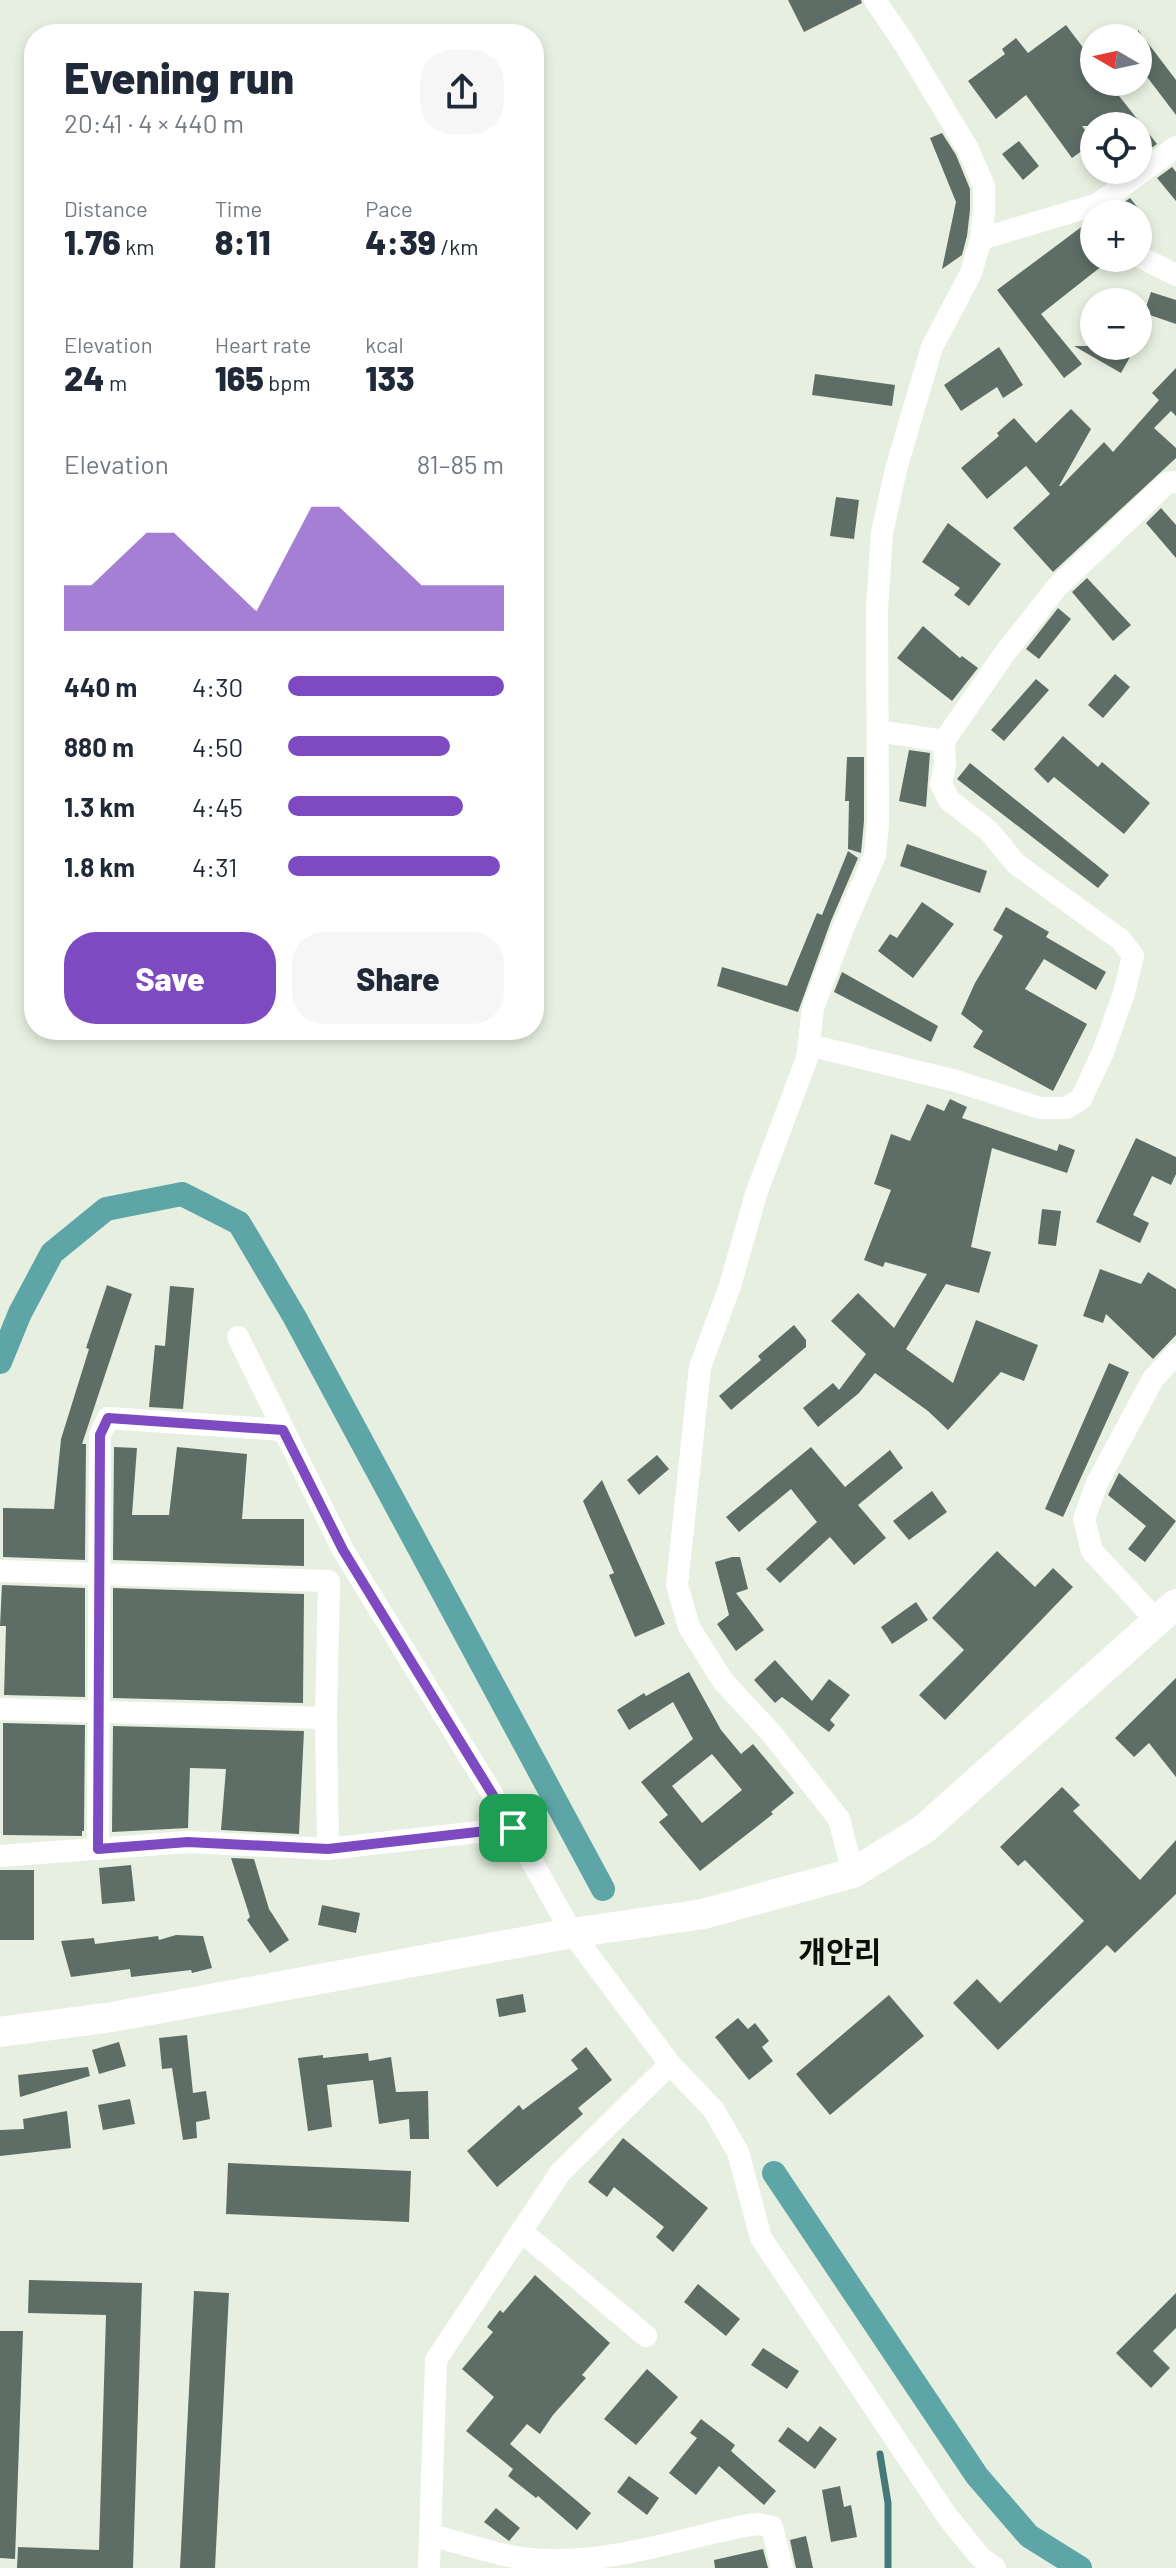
<!DOCTYPE html>
<meta charset="utf-8">
<style>
:root{--surface:#fff;--page:#f6f6f7;--text:#1f2937;--muted:#747a83;--accent:#7e4ac2}
body{margin:0;font-family:Barlow,"Noto Sans KR",sans-serif;background:var(--page);color:var(--text);height:100vh;display:flex;flex-direction:column;font-size:30px;white-space:nowrap}
*{box-sizing:border-box;margin:0}
p{font-size:26px;color:var(--muted)}
.icon{flex:none;width:44px;height:44px;fill:none;stroke:currentColor;stroke-width:2;stroke-linecap:round;stroke-linejoin:round}
.map{position:relative;flex:1;overflow:hidden}
.sheet{position:absolute;left:24px;top:24px;width:520px;height:1016px;display:flex;flex-direction:column;background:var(--surface);border-radius:32px;box-shadow:0 4px 12px #0003}
.sheet>*{flex:none}
.needle{width:52px;rotate:279deg}
.buttons{position:absolute;left:1080px;top:24px;display:grid;gap:16px}
.buttons a{display:grid;place-items:center;width:72px;height:72px;border-radius:50%;background:var(--surface);box-shadow:0 4px 12px #0003;font-size:40px}
.pin{position:absolute;display:grid;place-items:center;width:68px;height:68px;color:#fff;margin:-34px;border-radius:16px;box-shadow:0 4px 12px #0006}
.round{display:grid;place-items:center;flex:none;width:84px;height:84px;border-radius:32px;background:var(--page)}
.head{display:flex;align-items:center;justify-content:space-between;height:136px;padding:0 40px}
h1{font-size:44px;font-weight:800;line-height:60px}
.stats{display:grid;grid-template-columns:repeat(3,1fr);gap:12px;height:136px;padding:8px 40px}
.stats div{display:grid;align-content:center}
.stats b{font-size:34px;font-weight:800}
.stats small{font-size:22px;font-weight:400}
.stats p{font-size:22px}
.chart{height:224px;padding:16px 40px}
.chart p{display:flex;justify-content:space-between}
.chart svg{width:100%;height:144px;margin-top:8px;fill:var(--accent);opacity:.7}
.primary-button{display:flex;gap:16px;margin-top:auto;padding:16px 40px}
.primary-button a{flex:1;height:92px;border-radius:32px;background:var(--accent);color:#fff;font-size:32px;font-weight:800;line-height:92px;text-align:center}
.primary-button a+a{background:var(--page);color:var(--text)}
ul{padding:0 40px;list-style:none;font-size:26px}
li{display:grid;grid-template-columns:128px 96px 1fr;align-items:center;height:60px}
li i{height:20px;border-radius:10px;background:var(--accent)}
.map>svg:first-child{display:block}
</style>
<div class="map">
<svg width="1176" height="2568" viewBox="0 0 1176 2568">
<rect width="100%" height="100%" fill="#e7f0e0"/>
<g fill="none" stroke-linecap="round" stroke-linejoin="round">
<polyline stroke="#457878" stroke-width="7" points="880,2454 888,2503 888,2568"/>
<g stroke="#5ea5a7" stroke-width="24">
<polyline points="0,1362 20,1313 52,1253 106,1209 182,1194 239,1223 294,1316 603,1889"/>
<polyline points="774,2173 977,2476 1029,2536 1080,2568"/>
</g>
</g>
<g fill="#5e6e66" fill-rule="evenodd">
<polygon points="788,0 861,0 862,3 804,32"/>
<polygon points="1066,25 1094,62 1094,82 1108,82 1157,144 1138,157 1138,126 1082,126 1094,142 1072,158 1026,95 996,119 968,81 1005,54 1002,49 1016,38 1028,53"/>
<polygon points="1138,30 1176,80 1176,115 1138,65"/>
<polygon points="942,133 956,155 970,189 970,210 967,236 962,255 942,269 956,202 930,138"/>
<polygon points="1019,141 1039,166 1023,180 1002,154"/>
<polygon points="1172,167 1176,172 1176,201 1157,178"/>
<polygon points="1130,198 1143,214 1108,214"/>
<polygon points="1084,225 1094,238 1094,258 1112,258 1041,314 1082,364 1064,378 997,290"/>
<polygon points="1151,292 1176,300 1176,324 1144,313"/>
<polygon points="1074,346 1110,346 1130,357 1121,373"/>
<polygon points="999,347 1023,385 1003,398 997,387 961,411 944,385"/>
<polygon points="1176,368 1176,416 1171,411 1154,428 1176,448 1176,458 1053,572 1013,528 1050,494 1026,466 987,499 961,468 999,436 997,433 1014,418 1036,443 1071,409 1091,429 1059,486 1061,486 1104,442 1113,452 1159,400 1152,393"/>
<polygon points="815,374 895,385 892,406 812,395"/>
<polygon points="836,497 859,500 854,539 830,536"/>
<polygon points="1161,508 1176,525 1176,558 1146,523"/>
<polygon points="948,523 1001,564 969,606 954,595 960,588 922,562"/>
<polygon points="1087,578 1131,625 1113,641 1072,592"/>
<polygon points="1058,608 1071,619 1039,659 1026,649"/>
<polygon points="923,626 960,658 962,656 978,668 952,701 897,658"/>
<polygon points="1115,674 1130,687 1103,718 1088,705"/>
<polygon points="1036,679 1049,690 1004,741 991,730"/>
<polygon points="1063,736 1098,767 1102,762 1150,803 1124,834 1054,777 1048,783 1034,769"/>
<polygon points="909,750 930,753 926,807 899,801"/>
<polygon points="847,757 864,757 864,821 861,853 848,849 849,801 845,801"/>
<polygon points="970,763 1109,875 1098,888 957,779"/>
<polygon points="907,844 987,871 980,893 900,866"/>
<polygon points="848,851 858,858 831,921 798,1012 717,986 722,967 787,986 817,913 822,915"/>
<polygon points="922,902 954,924 913,978 878,951 890,934 897,938"/>
<polygon points="1006,907 1049,932 1046,937 1106,972 1096,990 1044,959 1025,989 1087,1024 1053,1091 973,1047 983,1031 961,1014 975,983 1003,936 993,930"/>
<polygon points="842,972 938,1026 931,1042 834,992"/>
<polygon points="950,1099 967,1107 962,1118 1057,1151 1059,1144 1075,1150 1067,1173 992,1148 971,1247 991,1252 979,1293 946,1284 906,1349 953,1383 976,1320 1038,1345 1024,1381 1001,1372 948,1430 928,1411 875,1373 859,1393 818,1427 803,1408 833,1383 839,1390 866,1354 831,1321 858,1293 894,1328 927,1274 885,1262 883,1267 864,1260 891,1190 874,1184 891,1134 910,1141 927,1104 944,1111"/>
<polygon points="1136,1138 1176,1157 1176,1174 1171,1185 1152,1176 1133,1215 1149,1223 1140,1243 1096,1222"/>
<polygon points="1042,1209 1061,1211 1056,1246 1038,1244"/>
<polygon points="1100,1269 1141,1284 1148,1272 1176,1289 1176,1335 1153,1359 1106,1314 1103,1323 1083,1316"/>
<polygon points="107,1285 132,1294 82,1444 86,1444 85,1560 3,1557 3,1508 54,1509 61,1439 89,1349 86,1348"/>
<polygon points="170,1286 194,1288 183,1409 149,1407 155,1345 165,1346"/>
<polygon points="794,1325 806,1340 806,1347 731,1410 719,1396 761,1360 758,1356"/>
<polygon points="1109,1363 1129,1372 1063,1517 1045,1509"/>
<polygon points="114,1447 137,1448 132,1515 169,1515 177,1447 247,1454 242,1519 304,1519 304,1566 113,1560"/>
<polygon points="811,1447 845,1487 890,1450 903,1468 858,1505 886,1538 854,1565 830,1537 780,1583 766,1569 817,1522 791,1489 739,1532 726,1517"/>
<polygon points="657,1455 669,1469 639,1495 627,1480"/>
<polygon points="1119,1473 1176,1521 1145,1562 1128,1549 1146,1526 1108,1495"/>
<polygon points="602,1480 665,1624 635,1637 609,1575 614,1573 583,1501"/>
<polygon points="932,1491 947,1512 909,1540 893,1521"/>
<polygon points="997,1551 1035,1587 1053,1568 1073,1587 945,1720 919,1695 964,1650 932,1618"/>
<polygon points="732,1557 740,1557 748,1589 736,1593 764,1630 736,1651 717,1624 729,1615 715,1562"/>
<polygon points="2,1585 85,1588 85,1697 4,1695 6,1626 0,1626"/>
<polygon points="113,1588 304,1594 303,1703 113,1698"/>
<polygon points="916,1602 928,1620 892,1644 881,1627"/>
<polygon points="775,1660 812,1701 829,1679 850,1695 830,1720 835,1725 829,1732 782,1697 775,1703 754,1680"/>
<path d="M689,1672L721,1730L741,1754L753,1744L794,1793L771,1812L773,1814L700,1871L659,1822L668,1815L641,1782L693,1739L673,1702L629,1730L617,1710L644,1693L646,1696ZM712,1754L742,1790L702,1823L672,1786Z"/>
<polygon points="1176,1678 1176,1777 1149,1743 1134,1757 1115,1738"/>
<polygon points="3,1723 85,1725 84,1831 82,1831 82,1836 3,1835"/>
<polygon points="113,1726 304,1731 299,1834 221,1830 226,1769 190,1768 188,1828 112,1832"/>
<polygon points="1062,1787 1080,1805 1073,1811 1140,1880 1176,1840 1176,1894 1115,1953 1107,1945 998,2050 953,2003 977,1979 1000,2003 1084,1921 1025,1860 1018,1866 1000,1847"/>
<polygon points="231,1858 254,1859 269,1909 289,1940 270,1953 247,1920 250,1917"/>
<polygon points="131,1865 135,1901 102,1904 99,1868"/>
<rect x="0" y="1870" width="34" height="70"/>
<polygon points="322,1905 360,1913 356,1933 318,1925"/>
<polygon points="176,1935 203,1936 212,1968 192,1973 191,1970 131,1977 130,1969 71,1977 61,1941 94,1938 95,1944 158,1936 159,1940"/>
<polygon points="523,1994 526,2012 499,2017 496,1999"/>
<polygon points="889,1995 924,2036 830,2115 796,2074"/>
<polygon points="738,2018 748,2029 755,2023 769,2041 762,2047 773,2061 749,2080 715,2037"/>
<polygon points="187,2035 193,2093 206,2091 210,2119 196,2122 197,2138 183,2140 172,2068 162,2069 159,2038"/>
<polygon points="119,2042 126,2066 99,2074 92,2050"/>
<polygon points="586,2047 612,2080 578,2108 583,2114 497,2187 467,2151 519,2105 523,2110 578,2069 571,2060"/>
<polygon points="368,2053 369,2061 391,2057 396,2092 428,2091 429,2139 410,2139 409,2119 379,2124 373,2080 327,2085 332,2127 308,2131 298,2058 323,2055 323,2058"/>
<polygon points="88,2067 90,2076 20,2097 18,2075"/>
<polygon points="130,2099 135,2124 103,2130 98,2105"/>
<polygon points="67,2111 71,2148 0,2156 0,2130 24,2129 23,2119"/>
<polygon points="623,2138 708,2208 673,2252 656,2237 664,2227 614,2187 607,2197 588,2182"/>
<polygon points="228,2163 411,2171 409,2222 226,2214"/>
<polygon points="535,2275 610,2343 582,2375 586,2378 553,2415 540,2434 527,2424 510,2444 591,2513 577,2530 538,2496 536,2498 508,2476 513,2469 466,2431 494,2397 462,2369 493,2332 487,2327 500,2310 503,2313"/>
<polygon points="29,2280 142,2283 133,2568 17,2568 18,2547 99,2550 106,2315 28,2313"/>
<polygon points="698,2284 740,2319 726,2336 684,2302"/>
<polygon points="194,2291 229,2293 215,2568 180,2568"/>
<polygon points="1176,2293 1176,2328 1153,2351 1170,2368 1151,2388 1116,2353"/>
<polygon points="0,2331 23,2331 15,2559 0,2558"/>
<polygon points="763,2348 799,2371 787,2389 751,2365"/>
<polygon points="647,2369 678,2397 636,2445 604,2419"/>
<polygon points="701,2419 735,2445 731,2451 776,2491 764,2505 719,2466 696,2495 669,2473 697,2438 690,2433"/>
<polygon points="820,2426 837,2439 815,2469 778,2441 788,2427 808,2442"/>
<polygon points="629,2476 659,2498 647,2515 617,2492"/>
<polygon points="840,2486 844,2507 851,2505 857,2537 831,2542 822,2490"/>
<polygon points="496,2508 520,2528 509,2541 484,2522"/>
<polygon points="806,2536 813,2568 796,2568 790,2540"/>
<polygon points="763,2549 768,2568 715,2568 714,2560"/>
</g>
<g fill="none" stroke-linecap="round" stroke-linejoin="round">
<g stroke="#fff" stroke-width="22">
<polyline points="981,239 1098,204 1176,147"/>
<polyline points="1138,256 1176,275"/>
<polyline points="944,741 1005,653 1057,587 1167,483 1176,482"/>
<polyline points="809,1045 956,1081 1040,1108 1066,1108 1081,1099 1103,1052 1124,993 1133,956 1121,940 1016,864 989,831 949,800 941,784 945,765 944,741 878,731"/>
<polyline points="238,1337 343,1550 513,1828 572,1933 670,2064 713,2109 738,2152 761,2238 947,2516 980,2557 995,2568"/>
<polyline points="0,1571 329,1581 326,1718 328,1849"/>
<polyline points="1157,1621 1092,1551 1084,1519 1097,1483 1153,1379 1176,1354"/>
<polyline points="0,1709 326,1718"/>
<polyline points="98,1849 100,1435 108,1418 283,1430"/>
<polyline points="0,1856 188,1842 328,1849 513,1828"/>
<polyline points="853,1873 839,1819 772,1734 723,1681 689,1627 677,1585 700,1367 730,1286 756,1194 807,1058 813,1008 844,926 875,855 878,822 877,609 882,533 896,469 932,347 971,273 981,239 984,211 984,186 968,149 906,46 875,0"/>
<polyline points="521,2231 646,2336"/>
<path d="M430,2535C467,2544 506,2559 544,2560C610,2563 678,2540 743,2526L759,2524L772,2527L782,2568"/>
<polyline points="429,2568 436,2360 560,2173 670,2064"/>
</g>
<polyline stroke="#fff" stroke-width="30" points="0,2032 112,2017 572,1933 703,1914 853,1873 924,1829 1176,1604"/>
</g>
<g fill="none" stroke-linecap="round" stroke-linejoin="round">
<defs>
<polygon id="route" points="108,1418 283,1430 343,1550 513,1828 328,1849 188,1842 98,1849 100,1435"/>
</defs>
<use href="#route" stroke="#fff" stroke-width="16"/>
<use href="#route" stroke="#7e4ac2" stroke-width="10"/>
</g>
<g text-anchor="middle" stroke-width="6" stroke-linejoin="round" paint-order="stroke">
<g font-size="30" font-weight="bold" fill="#0c0f0a" stroke="#e7f0e0">
<text x="840" y="1963">개안리</text>
</g>
</g>
</svg>
<div class="buttons">
<a><svg class="needle" viewBox="-14 -14 28 28"><path d="M0-13l5 13h-10z" fill="#e53935"/><path d="M0 13l5-13h-10z" fill="#747a83"/></svg></a>
<a><svg class="icon" aria-label="locate" viewBox="0 0 24 24"><circle cx="12" cy="12" r="6"/><path d="M12 2v4M12 18v4M2 12h4M18 12h4"/></svg></a>
<a>+</a>
<a>−</a>
</div>
<div class="pin" style="left:513px;top:1828px;background:#1e9e55"><svg class="icon" aria-label="arrive" viewBox="0 0 24 24"><path d="M6 21V4h12l-3 4 3 4H6"/></svg></div>
<section class="sheet">
<div class="head"><div><h1>Evening run</h1><p>20:41 · 4 × 440 m</p></div><a class="round"><svg class="icon" aria-label="share" viewBox="0 0 24 24"><path d="M12 15V3M7 8l5-5 5 5M5 13v7h14v-7"/></svg></a></div>
<div class="stats">
<div><p>Distance</p><b>1.76<small> km</small></b></div>
<div><p>Time</p><b>8:11</b></div>
<div><p>Pace</p><b>4:39<small> /km</small></b></div>
</div>
<div class="stats">
<div><p>Elevation</p><b>24<small> m</small></b></div>
<div><p>Heart rate</p><b>165<small> bpm</small></b></div>
<div><p>kcal</p><b>133</b></div>
</div>
<div class="chart"><p><span>Elevation</span>81–85 m</p>
<svg viewBox="0 0 160 44" preserveAspectRatio="none"><path d="M0 44V30L10 30L20 22L30 14L40 14L50 22L60 30L70 38L80 22L90 6L100 6L110 14L120 22L130 30L140 30L150 30L160 30V44z"/></svg>
</div>
<ul>
<li><b>440 m</b>4:30<i style="width:100%"></i></li>
<li><b>880 m</b>4:50<i style="width:75%"></i></li>
<li><b>1.3 km</b>4:45<i style="width:81%"></i></li>
<li><b>1.8 km</b>4:31<i style="width:98%"></i></li>
</ul>
<div class="primary-button"><a>Save</a><a>Share</a></div>
</section>
</div>
